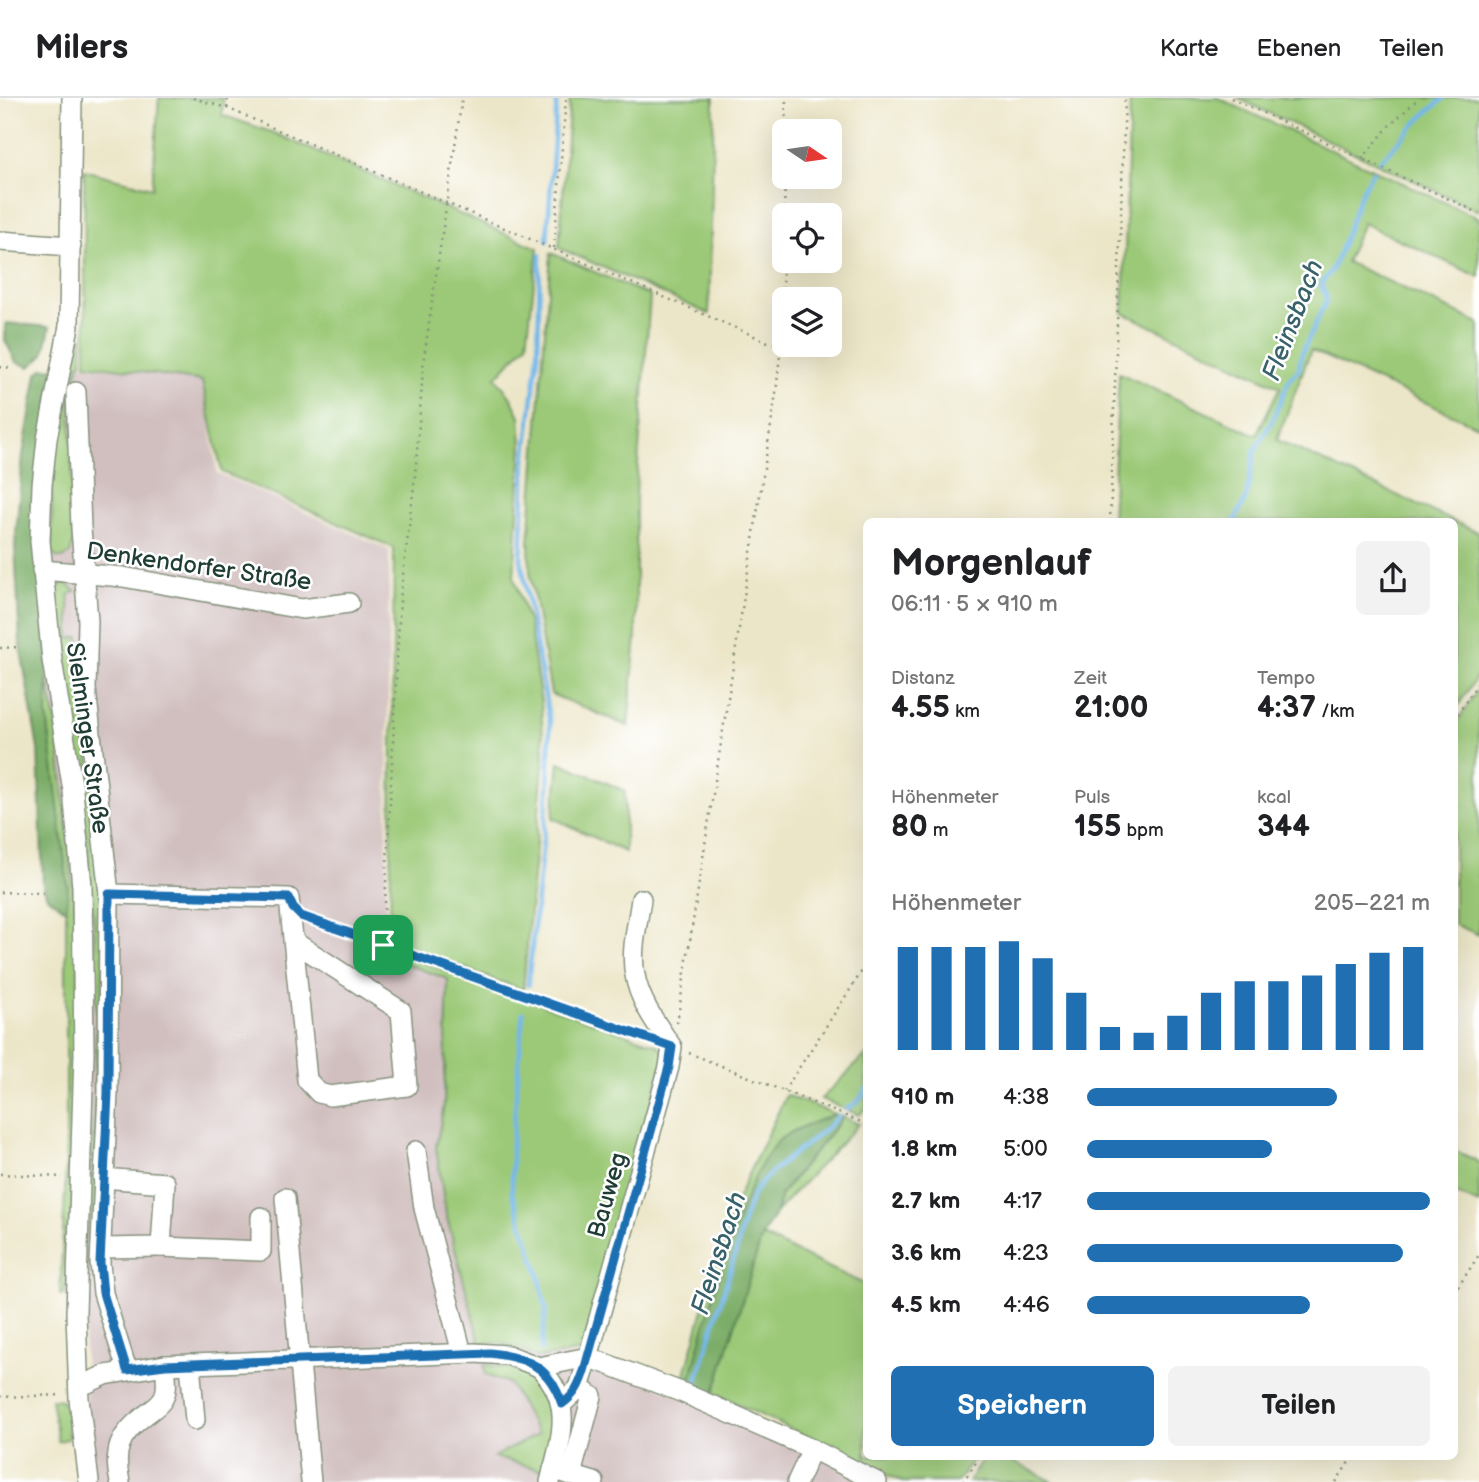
<!DOCTYPE html>
<html lang="de">
<meta charset="utf-8">
<style>
:root{--surface:#fff;--page:#f2f2f2;--text:#202124;--muted:#757577;--line:#e0e0e0;--accent:#1f6fb2}
body{margin:0;font-family:"Balsamiq Sans",sans-serif;background:var(--page);color:var(--text);height:100vh;display:flex;flex-direction:column;font-size:26px;white-space:nowrap}
*{box-sizing:border-box;margin:0}
p{font-size:23px;color:var(--muted)}
.icon{flex:none;width:38px;height:38px;fill:none;stroke:currentColor;stroke-width:2;stroke-linecap:round;stroke-linejoin:round}
.map{position:relative;flex:1;overflow:hidden}
.side{position:absolute;left:863px;top:420px;width:595px;height:942px;display:flex;flex-direction:column;background:var(--surface);border-radius:10px;box-shadow:0 7px 28px #0002}
.side>*{flex:none}
.needle{width:46px;rotate:103deg}
.fabs{position:absolute;left:772px;top:21px;display:grid;gap:14px}
.fabs a{display:grid;place-items:center;width:70px;height:70px;border-radius:10px;background:var(--surface);box-shadow:0 7px 28px #0002;font-size:35px}
.pin{position:absolute;display:grid;place-items:center;width:60px;height:60px;color:#fff;margin:-30px;border-radius:14px;box-shadow:0 4px 10px #0006}
.round{display:grid;place-items:center;flex:none;width:74px;height:74px;border-radius:10px;background:var(--page)}
.head{display:flex;align-items:center;justify-content:space-between;height:119px;padding:0 28px}
h1{font-size:38px;font-weight:700;line-height:52px}
.figures{display:grid;grid-template-columns:repeat(3,1fr);gap:10px;height:119px;padding:7px 28px}
.figures div{display:grid;align-content:center}
.figures b{font-size:30px;font-weight:700}
.figures small{font-size:19px;font-weight:400}
.figures p{font-size:19px}
.chart{height:196px;padding:14px 28px}
.chart p{display:flex;justify-content:space-between}
.chart svg{width:100%;height:126px;margin-top:7px;stroke:var(--accent);stroke-width:6}
.button{display:flex;gap:14px;margin-top:auto;padding:14px 28px}
.button a{flex:1;height:80px;border-radius:10px;background:var(--accent);color:#fff;font-size:28px;font-weight:700;line-height:80px;text-align:center}
.button a+a{background:var(--page);color:var(--text)}
ul{padding:0 28px;list-style:none;font-size:23px}
li{display:grid;grid-template-columns:112px 84px 1fr;align-items:center;height:52px}
li i{height:18px;border-radius:9px;background:var(--accent)}
header{display:flex;align-items:center;gap:42px;box-sizing:border-box;height:98px;padding:0 35px;background:var(--surface);border-bottom:2px solid var(--line)}
header strong{font-size:33px}
nav{display:flex;gap:38px;margin-inline-start:auto;font-size:24px}
.map>svg:first-child{display:block}
</style>
<header>
<strong>Milers</strong>
<nav><a>Karte</a><a>Ebenen</a><a>Teilen</a></nav>
</header>
<div class="map">
<svg width="1479" height="1384" viewBox="0 0 1479 1384">
<rect width="100%" height="100%" fill="#fff"/>
<filter id="ink" filterUnits="userSpaceOnUse"><feTurbulence type="fractalNoise" baseFrequency=".0143" numOctaves="2"/><feDisplacementMap in="SourceGraphic" scale="14" xChannelSelector="R" yChannelSelector="G"/><feConvolveMatrix kernelMatrix="1 2 1 2 8 2 1 2 1" color-interpolation-filters="sRGB"/></filter>
<filter id="wash" filterUnits="userSpaceOnUse"><feTurbulence type="fractalNoise" baseFrequency=".00686" numOctaves="4" result="noise"/><feDisplacementMap in="SourceGraphic" scale="28" xChannelSelector="R" yChannelSelector="G"/><feGaussianBlur stdDeviation="1.57" result="paint"/><feColorMatrix in="noise" values="0 0 0 0 0 0 0 0 0 0 0 0 0 0 0 0 0 1.4 0 .05"/><feComposite in="paint" operator="in"/></filter>
<g filter="url(#wash)">
<rect width="100%" height="100%" fill="#ece6c8"/>
<polygon fill="#d1bfbf" points="63,264 204,284 217,375 389,452 386,856 451,878 447,1116 481,1245 490,1255 588,1259 877,1384 89,1384 86,1369 82,1011 42,472"/>
<g fill="#9bc977" stroke="#5d8356" stroke-width="2">
<polygon points="159,0 223,0 222,17 274,35 538,150 527,246 496,279 511,300 520,318 522,346 514,479 529,526 541,604 544,656 523,892 390,843 394,450 222,374 202,283 86,266 84,72 152,90"/>
<polygon points="570,0 714,0 709,216 559,150"/>
<polygon points="1130,0 1218,0 1479,120 1479,179 1363,125 1346,164 1479,225 1479,329 1311,252 1277,342 1479,435 1479,575 1454,614 1454,424 1112,423 1119,275 1256,337 1280,289 1123,215"/>
<polygon points="1237,0 1479,0 1479,113"/>
<polygon points="551,155 650,198 636,394 636,538 628,628 551,596 530,474 529,444"/>
<polygon points="79,239 82,239 82,265 79,266 71,301 73,445 70,456 63,460 57,460 52,454 52,380 60,325"/>
<path d="M65,485L76,493L69,497L70,541L79,539L104,833L95,1155L88,1154C92,1041 101,927 93,814C85,710 69,607 55,503V491L59,486Z"/>
<polygon points="48,582 57,631 79,850 72,1136 65,1197 60,1197 66,1070 66,812 68,789 47,618"/>
<polygon points="1479,590 1479,837 1454,826 1454,628"/>
<polygon points="559,664 625,693 625,754 553,720"/>
<path d="M371,847L658,947L665,956L586,1253L536,1260C518,1248 502,1244 480,1245L446,1116L436,1049L444,1007L448,881L370,853Z"/>
<polygon points="866,957 866,1010 859,1017 821,1001"/>
<path d="M786,997L835,1016L781,1040L739,1118L688,1288L682,1286C700,1227 714,1162 736,1105C750,1068 770,1034 786,997Z"/>
<polygon points="843,1019 859,1026 776,1114 781,1096"/>
<polygon points="1454,1052 1479,1064 1479,1106 1454,1095"/>
<polygon points="762,1138 866,1187 866,1358 975,1358 957,1384 902,1384 714,1295"/>
<path d="M484,1267C497,1268 510,1268 522,1274C542,1283 554,1308 553,1329C552,1343 546,1359 542,1372L494,1359L538,1336L509,1285L486,1277Z"/>
<path d="M51,1301L62,1302C70,1315 68,1327 68,1341L58,1343Z"/>
<polygon points="984,1358 1001,1358 1054,1384 969,1384"/>
</g>
<g fill="#7cad68" stroke="#4e754e" stroke-width="2">
<polygon points="6,225 50,229 44,256 30,269 16,264 5,242"/>
<polygon points="44,270 58,271 49,303 47,618 68,789 66,812 47,799 43,787 38,651 20,546 15,447 23,357 37,276"/>
<path d="M835,1016L843,1019L781,1096L776,1114L762,1138L714,1295L688,1288C703,1236 743,1068 782,1040C796,1029 819,1023 835,1016Z"/>
</g>
<g fill="none" stroke-linecap="round" stroke-linejoin="round">
<g stroke="#73b7e9" stroke-width="4.5">
<polyline points="1380,63 1422,19 1444,0"/>
<polyline points="547,143 557,0"/>
<path d="M1234,424L1246,400L1255,352L1273,321L1289,282L1299,271L1301,257L1326,203V197L1321,187C1324,181 1330,176 1333,169C1347,140 1355,100 1373,74"/>
<polyline points="528,887 548,695 550,626 521,461 525,363 538,257 540,157"/>
<polyline points="523,915 512,1047 512,1095 539,1176 546,1212 541,1252"/>
<polyline points="846,1011 858,1004 866,991"/>
<path d="M694,1292L738,1147C741,1130 746,1111 754,1095C768,1070 817,1042 839,1018"/>
</g>
</g>
</g>
<g filter="url(#ink)">
<g fill="none" stroke-linecap="round" stroke-linejoin="round">
<defs>
<g id="minor">
<polyline points="72,0 69,228 47,341 42,387 40,443 52,562 73,693 82,788 84,956 76,1215 79,1301 89,1384"/>
<polyline points="0,143 71,148"/>
<polyline points="76,294 81,430 88,523 86,591 109,796 108,995 100,1165 103,1195 127,1272"/>
<polyline points="42,472 123,479 302,511 349,505"/>
<polyline points="109,796 289,800 307,982 319,995 330,998 407,988 401,913 293,843"/>
<polyline points="416,1053 424,1110 462,1255"/>
<polyline points="285,1100 311,1384"/>
<polyline points="161,1149 261,1153 261,1119"/>
<polyline points="101,1150 161,1149 165,1085 103,1080"/>
<polyline points="588,1259 681,1294 812,1351 877,1384"/>
<polyline points="190,1266 195,1322"/>
<path d="M539,1269C575,1304 561,1341 550,1384"/>
<polyline points="79,1289 105,1277 165,1267 474,1255 508,1257 539,1269 588,1259"/>
<path d="M562,1306L579,1290L584,1274L669,969L672,949C658,928 639,903 635,877C630,853 638,825 641,801"/>
<polyline points="553,1371 571,1377 592,1298 579,1290"/>
<polyline points="571,1377 594,1384"/>
<path d="M120,1384C113,1353 119,1337 144,1318C149,1314 157,1309 161,1304C169,1294 166,1279 165,1267"/>
<polyline points="797,1384 812,1351"/>
</g>
</defs>
<use href="#minor" stroke="#86927e" stroke-width="22"/>
<g stroke="#86927e" stroke-width="2.5" stroke-dasharray="2 5" stroke-linecap="butt">
<polyline points="193,0 227,10 768,244 781,247"/>
<polyline points="1231,0 1479,115"/>
<polyline points="227,10 228,0"/>
<polyline points="785,33 786,0"/>
<polyline points="1362,61 1389,28 1419,0"/>
<polyline points="784,117 785,79"/>
<polyline points="554,150 566,0"/>
<polyline points="0,269 9,270"/>
<polyline points="1110,424 1125,0"/>
<polyline points="0,550 19,549"/>
<polyline points="1454,622 1479,583"/>
<polyline points="0,794 46,795"/>
<polyline points="306,820 646,939"/>
<polyline points="383,847 400,502 415,379 424,259 462,0"/>
<polyline points="677,925 776,295 781,247 784,118"/>
<polyline points="689,955 866,1026"/>
<polyline points="784,993 866,867"/>
<polyline points="0,1076 63,1079"/>
<polyline points="1454,1195 1479,1157"/>
<polyline points="0,1299 63,1297"/>
<polyline points="963,1384 980,1358"/>
<polyline points="1336,1384 1353,1358"/>
</g>
<use href="#minor" stroke="#fff" stroke-width="19"/>
</g>
</g>
<g fill="none" stroke-linecap="round" stroke-linejoin="round" filter="url(#ink)">
<defs>
<path id="route" d="M109,796L289,800L293,810L301,818L672,949L669,969L584,1273C579,1288 575,1297 562,1306C549,1268 529,1260 490,1255L165,1267L127,1272L103,1195L100,1165L108,995Z"/>
</defs>
<use href="#route" stroke="#fff" stroke-width="14"/>
<use href="#route" stroke="#1f6fb2" stroke-width="9"/>
</g>
<g text-anchor="middle" stroke-width="5" stroke-linejoin="round" paint-order="stroke">
<g font-size="24" fill="#1f3d34" stroke="#fff">
<text transform="translate(199 468) rotate(8)" y="8">Denkendorfer Straße</text>
<text transform="translate(88 640) rotate(82)" y="8">Sielminger Straße</text>
<text transform="translate(607 1097) rotate(-74)" y="8">Bauweg</text>
</g>
<g font-size="26" font-style="italic" fill="#38626a" stroke="#fff">
<text transform="translate(1292 222) rotate(-69)" y="9">Fleinsbach</text>
<text transform="translate(718 1155) rotate(-72)" y="9">Fleinsbach</text>
</g>
</g>
</svg>
<div class="fabs">
<a><svg class="needle" viewBox="-14 -14 28 28"><path d="M0-13l5 13h-10z" fill="#e53935"/><path d="M0 13l5-13h-10z" fill="#757577"/></svg></a>
<a><svg class="icon" aria-label="locate" viewBox="0 0 24 24"><circle cx="12" cy="12" r="6"/><path d="M12 2v4M12 18v4M2 12h4M18 12h4"/></svg></a>
<a><svg class="icon" aria-label="layers" viewBox="0 0 24 24"><path d="M12 4l9 5-9 5-9-5zM3 14l9 5 9-5"/></svg></a>
</div>
<div class="pin" style="left:383px;top:847px;background:#1e9e55"><svg class="icon" aria-label="arrive" viewBox="0 0 24 24"><path d="M6 21V4h12l-3 4 3 4H6"/></svg></div>
<section class="side">
<div class="head"><div><h1>Morgenlauf</h1><p>06:11 · 5 × 910 m</p></div><a class="round"><svg class="icon" aria-label="share" viewBox="0 0 24 24"><path d="M12 15V3M7 8l5-5 5 5M5 13v7h14v-7"/></svg></a></div>
<div class="figures">
<div><p>Distanz</p><b>4.55<small> km</small></b></div>
<div><p>Zeit</p><b>21:00</b></div>
<div><p>Tempo</p><b>4:37<small> /km</small></b></div>
</div>
<div class="figures">
<div><p>Höhenmeter</p><b>80<small> m</small></b></div>
<div><p>Puls</p><b>155<small> bpm</small></b></div>
<div><p>kcal</p><b>344</b></div>
</div>
<div class="chart"><p><span>Höhenmeter</span>205–221 m</p>
<svg viewBox="0 0 160 44" preserveAspectRatio="none"><path d="M5 44V8M15 44V8M25 44V8M35 44V6M45 44V12M55 44V24M65 44V36M75 44V38M85 44V32M95 44V24M105 44V20M115 44V20M125 44V18M135 44V14M145 44V10M155 44V8"/></svg>
</div>
<ul>
<li><b>910 m</b>4:38<i style="width:73%"></i></li>
<li><b>1.8 km</b>5:00<i style="width:54%"></i></li>
<li><b>2.7 km</b>4:17<i style="width:100%"></i></li>
<li><b>3.6 km</b>4:23<i style="width:92%"></i></li>
<li><b>4.5 km</b>4:46<i style="width:65%"></i></li>
</ul>
<div class="button"><a>Speichern</a><a>Teilen</a></div>
</section>
</div>
